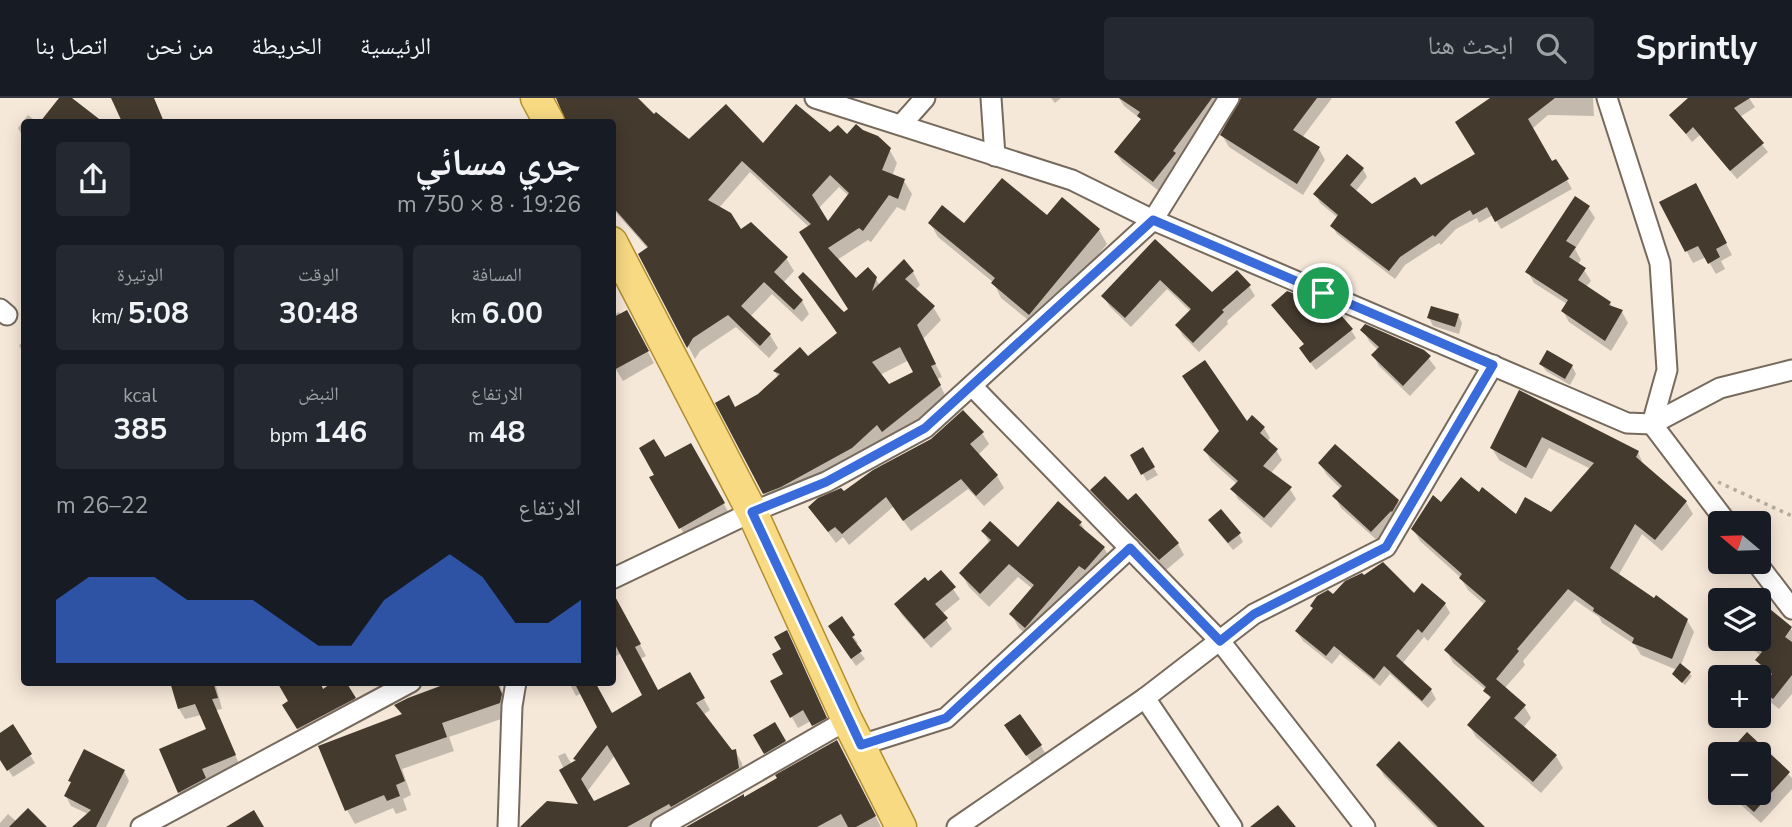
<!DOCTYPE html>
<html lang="ar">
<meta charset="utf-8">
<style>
:root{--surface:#171b24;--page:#242831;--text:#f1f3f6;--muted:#9ea1a6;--line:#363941;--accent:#3a6bdb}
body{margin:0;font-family:"Nunito Sans","Noto Naskh Arabic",sans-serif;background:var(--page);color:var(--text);direction:rtl;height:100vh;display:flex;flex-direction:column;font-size:26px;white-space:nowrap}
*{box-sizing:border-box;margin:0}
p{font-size:23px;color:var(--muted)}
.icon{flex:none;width:38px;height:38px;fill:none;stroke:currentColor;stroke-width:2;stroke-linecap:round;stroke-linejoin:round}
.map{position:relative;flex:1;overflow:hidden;direction:ltr}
.panel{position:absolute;left:21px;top:21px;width:595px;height:567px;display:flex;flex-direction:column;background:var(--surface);border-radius:7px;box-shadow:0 4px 18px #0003;direction:rtl}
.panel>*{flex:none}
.needle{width:46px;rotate:289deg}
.fabs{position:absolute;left:1708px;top:413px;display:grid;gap:14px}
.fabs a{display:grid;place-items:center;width:63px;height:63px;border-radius:7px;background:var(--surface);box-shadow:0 4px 18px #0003;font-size:35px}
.pin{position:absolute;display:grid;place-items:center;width:60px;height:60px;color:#fff;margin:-30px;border:4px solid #fff;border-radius:50%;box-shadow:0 2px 7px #0007}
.round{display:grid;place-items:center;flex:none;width:74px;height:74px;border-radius:7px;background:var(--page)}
.head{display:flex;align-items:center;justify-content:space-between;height:119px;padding:0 35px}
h1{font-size:38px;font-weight:700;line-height:52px}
.metrics{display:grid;grid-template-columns:repeat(3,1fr);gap:10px;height:119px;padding:7px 35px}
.metrics div{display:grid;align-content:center;border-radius:7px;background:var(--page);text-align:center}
.metrics b{font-size:30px;font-weight:700}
.metrics small{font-size:19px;font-weight:400}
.metrics p{font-size:19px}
.chart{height:196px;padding:14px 35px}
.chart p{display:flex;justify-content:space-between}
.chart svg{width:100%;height:126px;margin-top:7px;fill:var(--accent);opacity:.7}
header{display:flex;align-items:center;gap:42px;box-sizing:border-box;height:98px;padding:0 35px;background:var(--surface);border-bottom:2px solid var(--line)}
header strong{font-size:33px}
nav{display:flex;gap:38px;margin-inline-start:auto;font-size:24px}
.search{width:490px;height:63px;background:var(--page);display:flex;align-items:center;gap:18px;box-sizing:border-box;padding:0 24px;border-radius:7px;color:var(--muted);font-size:26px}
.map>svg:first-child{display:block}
</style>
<header>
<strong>Sprintly</strong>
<div class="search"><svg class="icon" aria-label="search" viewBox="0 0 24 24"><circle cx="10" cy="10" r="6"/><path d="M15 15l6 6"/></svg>ابحث هنا</div>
<nav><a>الرئيسية</a><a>الخريطة</a><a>من نحن</a><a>اتصل بنا</a></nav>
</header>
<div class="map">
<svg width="1792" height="729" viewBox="0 0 1792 729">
<rect width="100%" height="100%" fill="#f6e8d9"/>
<g fill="#0003" fill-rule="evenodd">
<polygon points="62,0 70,0 100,24 42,24"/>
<path d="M557,0H637L654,19L689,43L764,48L830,37L847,39L889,51L897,65L892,78L904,83L912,96L905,113L897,109L871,144L868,142L837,162L856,183L876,181L880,188L913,174L920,187L915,192L933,209L941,222L923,241L942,279L937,281L947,301L891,346L886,339L859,363L772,409L717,306L735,311L759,298L778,279L775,273L808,260L838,236L844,216L850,212L809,129L750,74L719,110L741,133L786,160L794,173L783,185L802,203L809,216L802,224L772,196L750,219L770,237L778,250L769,260L736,229L700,253L695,261L655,185L663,168L612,110V24H568L566,15ZM839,89L849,98L828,126L818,111ZM909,262L915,275L889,288L880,277Z"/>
<polygon points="1051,0 1061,0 1055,5"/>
<polygon points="1119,0 1224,0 1178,62 1180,66 1159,93 1122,64 1116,55 1142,22 1124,8"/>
<polygon points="1251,0 1332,0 1302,40 1319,51 1325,62 1303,97 1229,49 1222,37"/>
<polygon points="1493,0 1593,0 1594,18 1548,17 1532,31 1551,66 1556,63 1572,91 1501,131 1493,117 1479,125 1477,120 1456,131 1441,147 1439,145 1405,167 1395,181 1337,136 1332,128 1338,120 1320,105 1316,96 1363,71 1367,79 1355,94 1372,109 1421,89 1477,57"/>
<polygon points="1691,0 1749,0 1755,9 1740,19 1768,54 1737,81 1700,37 1692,44 1671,17"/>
<polygon points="28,17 37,24 24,24 24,41 18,30"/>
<polygon points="1702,99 1732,157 1721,163 1725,171 1716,176 1706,159 1693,165 1661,105"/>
<polygon points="1588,109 1595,120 1575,151 1581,162 1577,167 1584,172 1591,183 1586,189 1610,205 1613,211 1622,214 1628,225 1611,253 1569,224 1563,213 1567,206 1534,185 1528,174"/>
<polygon points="1047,120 1099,132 1107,146 1038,230 1001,200 994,185 938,139 930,125 964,128"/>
<polygon points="1155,143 1212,197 1249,188 1255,198 1227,223 1228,226 1199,254 1183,238 1177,227 1191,214 1167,191 1131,229 1110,209 1103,198"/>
<polygon points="1273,208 1303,208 1351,232 1356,240 1316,272 1305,258 1305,247"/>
<polygon points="619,214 621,217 626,214 654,265 623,283 612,265 612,218"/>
<polygon points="1458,217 1462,225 1459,236 1433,228 1429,220"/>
<polygon points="1363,232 1423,253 1436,270 1410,298 1379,268 1373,257 1378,252 1369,243"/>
<polygon points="24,244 24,258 19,247"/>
<polygon points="1541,266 1572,268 1576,276 1570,287 1546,273"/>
<polygon points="1520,294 1638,354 1644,368 1686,404 1693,416 1662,453 1642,436 1618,478 1687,522 1694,534 1681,567 1692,578 1685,587 1674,576 1677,572 1641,557 1635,547 1602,525 1599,519 1575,502 1523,563 1525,567 1504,591 1524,608 1531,620 1523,630 1556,658 1563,670 1541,695 1476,639 1469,627 1491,602 1486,592 1453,565 1447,553 1485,507 1468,492 1460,479 1420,443 1413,431 1441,407 1479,396 1516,418 1551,416 1591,371 1549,350 1532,381 1499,362 1492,350"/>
<polygon points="1246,326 1264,330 1270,340 1267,344 1276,352 1282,362 1270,376 1290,391 1296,401 1271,430 1238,401 1233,391 1237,386 1211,363 1205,352"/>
<polygon points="982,335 989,346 978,357 997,378 1004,390 984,408 968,391 911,433 893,409 849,447 843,439 836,445 810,410"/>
<polygon points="691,347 730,417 687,441 652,380 656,377 664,362"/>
<polygon points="1142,351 1158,377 1147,383 1132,358"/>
<polygon points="1320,366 1398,403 1405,415 1379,444 1341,410 1335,399 1341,391 1327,377"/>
<polygon points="1093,393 1128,404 1178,446 1184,457 1166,472 1099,403"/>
<polygon points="1081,425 1086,435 1104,450 1112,463 1034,543 1019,530 1011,516 1033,491 1018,479 989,509 969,489 961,475 990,446 983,433 1018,451"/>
<polygon points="1215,430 1239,436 1243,444 1233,452"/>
<polygon points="941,474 960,501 942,516 952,531 931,550 902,517 896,507"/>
<polygon points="1363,479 1415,497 1422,488 1445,506 1450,515 1428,543 1424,539 1402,566 1431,592 1436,601 1428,610 1390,576 1380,588 1340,556 1332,566 1303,543 1297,534 1333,499"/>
<path d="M613,495L646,558L640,561L658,594L690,576L710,612L703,617L731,654L735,653L742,665L745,682L658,729H522L581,709L558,658L565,655L572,667L577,664L575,661L599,629L582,595L576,598L569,584H601L595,589L611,617L645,598L622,555L612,560ZM615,657L633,687L594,706L587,694Z"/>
<polygon points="1766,509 1792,532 1792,596 1779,611 1768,602 1762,591 1772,579 1764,573 1758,562 1761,558 1741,541 1759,541 1759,517"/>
<polygon points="834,536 853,538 858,545 855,547 865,561 856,568"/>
<polygon points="793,546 832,632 820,638 811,623 798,630 772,584 785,577"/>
<polygon points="172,584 215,584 222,611 216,612 240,668 207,682 211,691 185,705 179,694 208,632 201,617 185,621 179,611"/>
<polygon points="344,584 361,612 305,642 284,608"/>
<polygon points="378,584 408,584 386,598"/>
<polygon points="445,584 499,584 508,612 507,619 449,639 454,653 402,671 411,697 403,701 407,712 396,716 393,710 355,726 347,712 402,617 397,608 446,588"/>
<polygon points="775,627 789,651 769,662 755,637"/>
<polygon points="12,629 35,665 13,679 0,659 0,637"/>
<polygon points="1010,635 1041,648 1045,655 1032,665"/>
<polygon points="1747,637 1792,680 1792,691 1761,725 1728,695 1759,695 1759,656 1730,656"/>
<polygon points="845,659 881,729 689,729"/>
<polygon points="1378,667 1481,729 1435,729 1384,678"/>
<polygon points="1720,667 1720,688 1713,675"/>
<polygon points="124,673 129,683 106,729 75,729 88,716 71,708 66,698 72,686 70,682"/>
<polygon points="8,716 17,724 45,729 0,729 0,725"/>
</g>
<g fill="#443a2e" fill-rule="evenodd">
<polygon points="59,0 72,0 103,24 40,24"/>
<polygon points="111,0 154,0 164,24 122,24"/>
<path d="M556,0H638L654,16L656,14L689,41L726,6L763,45L796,6L830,34L838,27L847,36L856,26L863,32L878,38L891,50L882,72L905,81L898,101L889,97L863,133L859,130L828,150L856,180L868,169L877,179L872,193L904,161L914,173L905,181L935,208L917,227L936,266L931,268L941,287L882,334L877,327L852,350L781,389L763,396L715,305L729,297L735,309L758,296L780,276L773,273L800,249L808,258L837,235L798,179L803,174L844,214L848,211L799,134L811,126L742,63L708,102L731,115L741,131L751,124L788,159L774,174L803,202L794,212L764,184L741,208L771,236L760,248L728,217L693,240L687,250L638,156L648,149L612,108V24H566ZM830,77L849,95L828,123L812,97ZM900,249L913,274L889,286L872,264Z"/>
<polygon points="1119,0 1212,0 1173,53 1176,55 1153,84 1114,54 1141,21 1137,18 1140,14"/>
<polygon points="1241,0 1317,0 1293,32 1320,49 1297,86 1220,37"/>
<polygon points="1490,0 1555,0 1528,21 1552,63 1556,61 1569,81 1495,124 1487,109 1473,117 1470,112 1451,123 1435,139 1433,137 1400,159 1389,173 1330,128 1338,117 1313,96 1347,56 1364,70 1350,87 1372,106 1415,79 1421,87 1475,56 1455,24"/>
<polygon points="1688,0 1750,0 1734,10 1764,45 1730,73 1693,29 1686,36 1669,17"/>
<polygon points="1002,80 1047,117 1062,99 1100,131 1029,217 991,185 995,180 928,125 942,107 964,125"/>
<polygon points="1696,85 1727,145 1716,151 1720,159 1708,166 1698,148 1685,154 1659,104"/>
<polygon points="1575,98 1590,108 1566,143 1576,149 1569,159 1586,170 1578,182 1611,204 1609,207 1623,212 1605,243 1561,213 1568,202 1525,174"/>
<polygon points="1155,141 1212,194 1237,172 1251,187 1222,212 1224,214 1193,245 1175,227 1191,211 1160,182 1125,220 1101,198"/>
<polygon points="1287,193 1295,196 1303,205 1307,201 1317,206 1328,218 1334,213 1340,216 1353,231 1310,265 1299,250 1304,246 1271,207"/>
<polygon points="1431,208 1459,216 1455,229 1427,220"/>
<polygon points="627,212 649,253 612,273 612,220"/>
<polygon points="1365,226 1424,252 1431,258 1403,288 1371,257 1379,249 1360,232"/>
<polygon points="1547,252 1573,267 1565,281 1539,266"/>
<polygon points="1205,262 1247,323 1252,317 1265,329 1260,335 1278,351 1263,368 1292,389 1264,420 1230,391 1238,383 1203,352 1219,333 1182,278"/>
<polygon points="1519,292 1639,353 1636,359 1687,403 1655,442 1635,426 1610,470 1654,500 1656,497 1688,521 1672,561 1632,545 1634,540 1593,513 1594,510 1568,491 1517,551 1519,553 1496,581 1526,607 1514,620 1557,657 1533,684 1467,627 1491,599 1483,593 1486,589 1444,552 1486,503 1459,480 1462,476 1411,431 1433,397 1441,404 1461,379 1479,394 1482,389 1516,416 1525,399 1551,414 1594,365 1542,339 1526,370 1490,350"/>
<polygon points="963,312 984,334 970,346 998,377 976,398 961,381 903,423 886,399 842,436 835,429 828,434 808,409 818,400 841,390 844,393 873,372 931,341"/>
<polygon points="654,341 665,359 691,345 725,405 679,431 649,379 654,377 639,350"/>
<polygon points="1335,346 1399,402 1392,414 1391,413 1371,434 1332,398 1342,388 1318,365"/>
<polygon points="1143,349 1155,369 1141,377 1130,357"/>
<polygon points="1105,378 1128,402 1136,395 1179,445 1159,462 1090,392"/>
<polygon points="1058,403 1082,424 1079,427 1105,449 1085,472 1079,468 1025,530 1009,516 1034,487 1009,466 980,496 959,475 991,442 981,433 990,423 1018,449"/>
<polygon points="1221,411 1241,435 1228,445 1208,422"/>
<polygon points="1383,464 1414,495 1422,485 1446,505 1422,535 1418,531 1396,558 1432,591 1422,603 1384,568 1374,581 1334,548 1326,558 1295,533 1313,510 1310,508 1317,498 1328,492 1333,496 1345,483 1362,475 1364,477"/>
<polygon points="941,472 956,489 935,506 948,520 924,541 894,506 925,479 928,483"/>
<path d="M612,493L641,546L635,549L658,592L690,574L705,600L696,605L732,652L736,651L739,670L671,709L669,706L627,729H520L547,703L578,706L559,672L576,662L573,661L597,629L574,584H595L612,615L642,597L612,541ZM607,647L630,686L594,703L581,681Z"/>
<polygon points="1765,507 1792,529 1785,539 1792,544 1792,577 1773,601 1760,591 1772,576 1755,562 1762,554 1746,541 1759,541 1759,514"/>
<polygon points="842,518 855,537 852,539 862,553 851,561 828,528"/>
<polygon points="787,532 827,620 812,628 803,612 790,620 770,583 783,576 772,556 781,551 774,539"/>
<polygon points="1680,565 1691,574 1682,585 1672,576"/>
<polygon points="170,584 213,584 218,600 212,601 236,657 202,671 206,680 178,695 159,651 206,631 195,606 178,611"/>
<polygon points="277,584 320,584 323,591 333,584 346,584 356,600 297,631 282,607 288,603"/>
<polygon points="451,584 497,584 502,596 500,605 442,625 447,639 395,657 405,683 396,687 400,698 387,703 384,697 345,713 318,648 402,616 394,607 408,600"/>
<polygon points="1020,616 1042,647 1026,658 1004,627"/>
<polygon points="775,624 786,643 764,656 753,637"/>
<polygon points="13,626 32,656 7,673 0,662 0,635"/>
<polygon points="1747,634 1790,674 1754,714 1732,695 1759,695 1759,656 1727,656"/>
<polygon points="837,642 876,718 856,729 848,729 841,716 817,729 686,729 744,696 744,699 777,680 775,677"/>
<polygon points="1399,643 1485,729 1438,729 1376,667"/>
<polygon points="84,651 125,672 96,729 72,729 91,712 64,698 71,684 68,683"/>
<polygon points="1278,707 1296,729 1250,729"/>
<polygon points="28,710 47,729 9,729"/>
<polygon points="254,712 264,729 226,729"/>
</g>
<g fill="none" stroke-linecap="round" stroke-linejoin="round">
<defs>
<g id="street">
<polyline points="815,0 1072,82 1153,122 1627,325 1652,326 1720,290 1792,272"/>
<polyline points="991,0 995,58"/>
<polyline points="1607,0 1660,165 1667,272 1652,326 1727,425"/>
<polyline points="901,27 925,0"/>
<polyline points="0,211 7,217"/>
<polyline points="972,288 1220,543 1365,729"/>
<polyline points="1756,464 1792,511"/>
<polyline points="612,481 752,414 826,384 925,330 1153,122 1229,0"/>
<polyline points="1145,600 1232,729"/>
<polyline points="861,647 946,620 1130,450"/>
<polyline points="141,729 411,584"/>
<polyline points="508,729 512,608 516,584"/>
<polyline points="661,729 847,622"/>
<polyline points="957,729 1145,600 1254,516 1386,449 1493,267"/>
</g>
<g id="primary">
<polyline points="536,0 549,24"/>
<polyline points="612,144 752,414 847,622 901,729"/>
</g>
</defs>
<use href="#street" stroke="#766a5d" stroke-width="23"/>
<use href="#primary" stroke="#b08e2f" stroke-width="33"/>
<polyline stroke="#b5aa9f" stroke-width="3.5" stroke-dasharray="3.5 5" stroke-linecap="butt" points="1718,384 1792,418"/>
<use href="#street" stroke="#fff" stroke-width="19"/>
<use href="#primary" stroke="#f8da83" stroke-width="30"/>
</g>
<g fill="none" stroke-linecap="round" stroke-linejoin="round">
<defs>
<polygon id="route" points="1153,122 1493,267 1386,449 1254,516 1220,543 1130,450 946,620 861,647 752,414 826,384 925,330"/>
</defs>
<use href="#route" stroke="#fff" stroke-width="14"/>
<use href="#route" stroke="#3a6bdb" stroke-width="9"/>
</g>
</svg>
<div class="fabs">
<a><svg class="needle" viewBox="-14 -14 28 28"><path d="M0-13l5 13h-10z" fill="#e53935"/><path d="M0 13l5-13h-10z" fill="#9ea1a6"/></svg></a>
<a><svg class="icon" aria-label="layers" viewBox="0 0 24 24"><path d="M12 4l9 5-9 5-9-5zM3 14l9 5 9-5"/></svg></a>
<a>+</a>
<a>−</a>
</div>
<div class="pin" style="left:1323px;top:195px;background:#1e9e55"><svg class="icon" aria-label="arrive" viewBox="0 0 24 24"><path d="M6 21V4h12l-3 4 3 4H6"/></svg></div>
<section class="panel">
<div class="head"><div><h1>جري مسائي</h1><p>19:26 · 8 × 750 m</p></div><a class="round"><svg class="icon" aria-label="share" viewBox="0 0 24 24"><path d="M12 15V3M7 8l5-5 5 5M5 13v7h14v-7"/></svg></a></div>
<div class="metrics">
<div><p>المسافة</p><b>6.00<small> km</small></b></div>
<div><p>الوقت</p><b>30:48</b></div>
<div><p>الوتيرة</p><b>5:08<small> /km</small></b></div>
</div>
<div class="metrics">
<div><p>الارتفاع</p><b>48<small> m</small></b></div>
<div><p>النبض</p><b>146<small> bpm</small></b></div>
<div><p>kcal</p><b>385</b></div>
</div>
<div class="chart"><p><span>الارتفاع</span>22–26 m</p>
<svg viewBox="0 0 160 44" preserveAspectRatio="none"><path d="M0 44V22L10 14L20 14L30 14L40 22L50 22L60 22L70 30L80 38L90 38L100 22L110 14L120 6L130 14L140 30L150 30L160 22V44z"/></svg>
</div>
</section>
</div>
